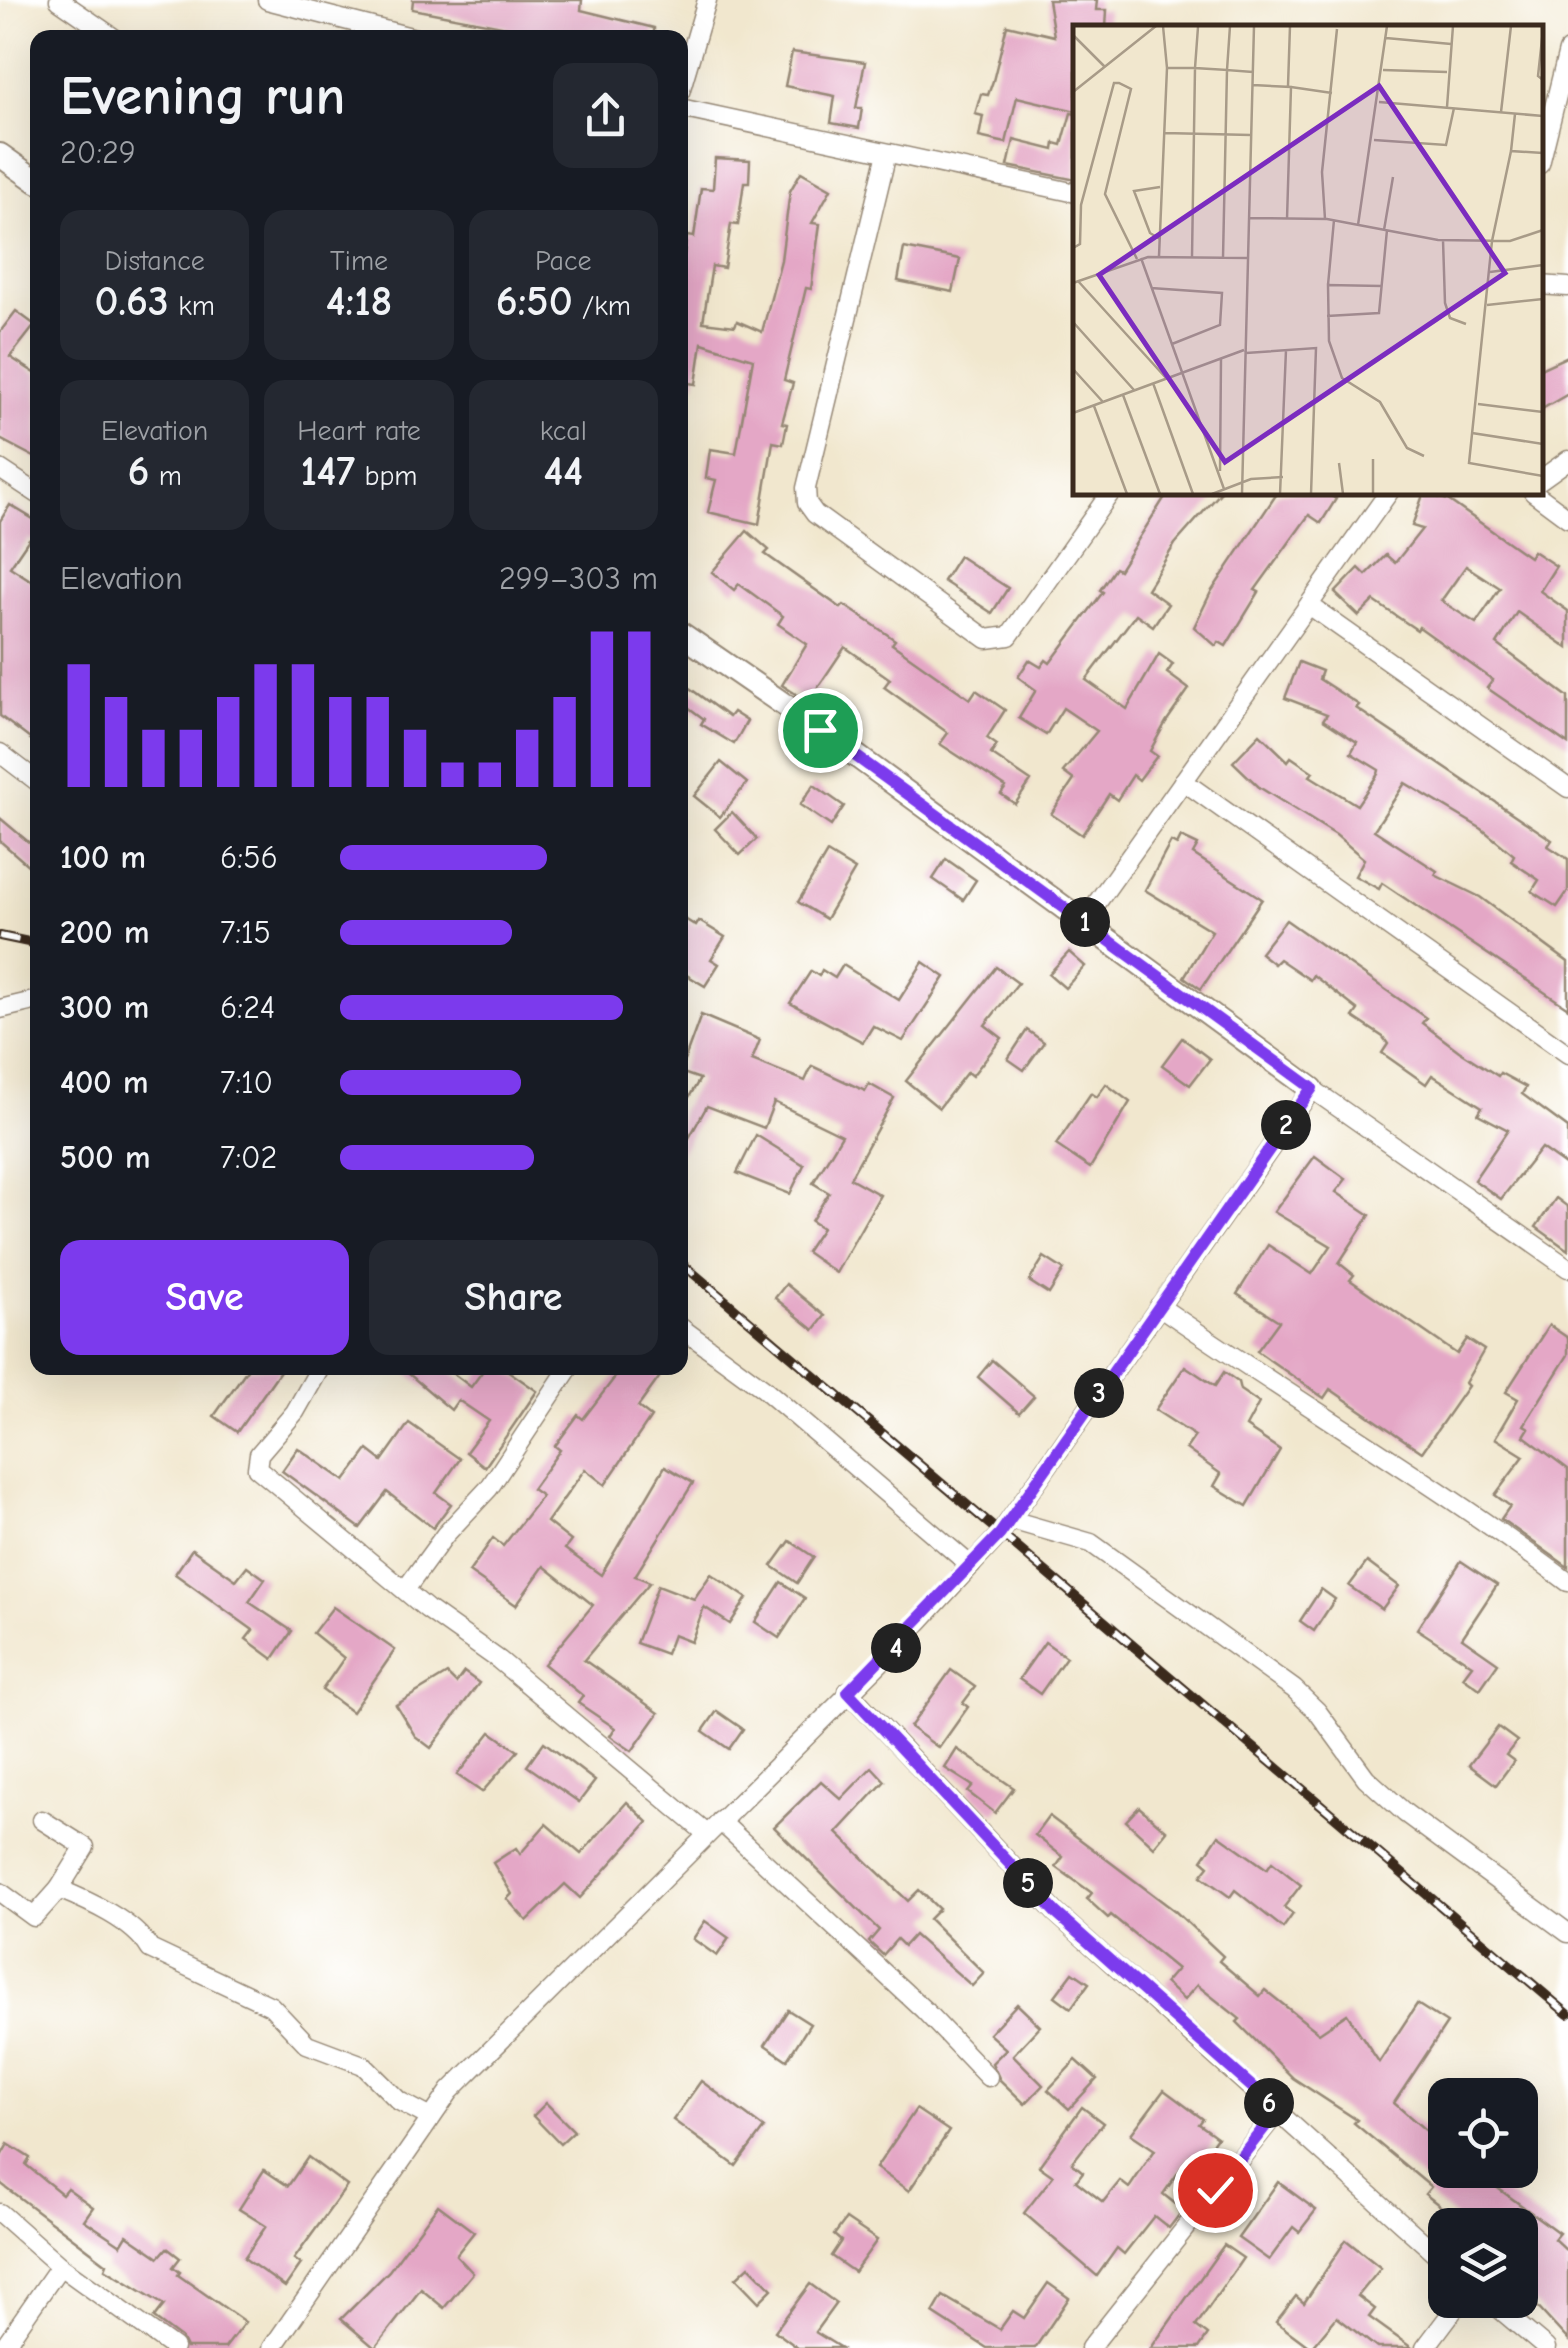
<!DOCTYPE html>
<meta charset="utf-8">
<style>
:root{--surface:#171b24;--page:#242831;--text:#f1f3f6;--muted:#9ea1a6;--accent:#7c3aed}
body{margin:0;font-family:"Comic Neue",sans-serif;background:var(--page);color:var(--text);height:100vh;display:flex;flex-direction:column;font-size:38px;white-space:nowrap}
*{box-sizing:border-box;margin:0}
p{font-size:32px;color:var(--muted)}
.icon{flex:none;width:55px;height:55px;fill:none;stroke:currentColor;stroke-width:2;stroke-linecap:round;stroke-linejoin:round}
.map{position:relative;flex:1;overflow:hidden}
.details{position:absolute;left:30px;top:30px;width:658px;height:1345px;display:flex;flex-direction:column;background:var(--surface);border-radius:20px;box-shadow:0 10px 40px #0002}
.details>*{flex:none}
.controls{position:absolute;left:1428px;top:2078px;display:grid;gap:20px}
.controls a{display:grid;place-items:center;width:110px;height:110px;border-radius:20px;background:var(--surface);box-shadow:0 10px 40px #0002;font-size:50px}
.pin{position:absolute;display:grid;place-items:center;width:85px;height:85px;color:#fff;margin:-42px;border:5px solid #fff;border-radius:50%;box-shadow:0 2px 10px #0007}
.km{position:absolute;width:50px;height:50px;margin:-25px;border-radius:50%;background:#222;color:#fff;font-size:28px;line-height:50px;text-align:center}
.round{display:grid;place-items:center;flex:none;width:105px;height:105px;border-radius:20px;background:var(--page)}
.head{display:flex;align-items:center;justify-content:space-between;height:170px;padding:0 30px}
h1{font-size:55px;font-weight:700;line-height:75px}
.stats{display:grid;grid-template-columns:repeat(3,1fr);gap:15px;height:170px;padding:10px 30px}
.stats div{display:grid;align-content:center;border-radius:20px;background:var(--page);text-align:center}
.stats b{font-size:42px;font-weight:700}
.stats small{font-size:28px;font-weight:400}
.stats p{font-size:28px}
.chart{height:280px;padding:20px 30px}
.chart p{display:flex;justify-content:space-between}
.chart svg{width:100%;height:180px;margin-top:10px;stroke:var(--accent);stroke-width:6}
.cta{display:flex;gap:20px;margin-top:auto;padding:20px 30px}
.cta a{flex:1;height:115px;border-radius:20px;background:var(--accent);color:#fff;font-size:40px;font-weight:700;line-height:115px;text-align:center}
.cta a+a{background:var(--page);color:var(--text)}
ul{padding:0 30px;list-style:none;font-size:32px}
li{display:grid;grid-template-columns:160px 120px 1fr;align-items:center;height:75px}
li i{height:25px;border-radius:12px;background:var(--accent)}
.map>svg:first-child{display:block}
</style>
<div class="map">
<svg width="1568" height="2348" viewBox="0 0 1568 2348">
<rect width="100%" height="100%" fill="#fff"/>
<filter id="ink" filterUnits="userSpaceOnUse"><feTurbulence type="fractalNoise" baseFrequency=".01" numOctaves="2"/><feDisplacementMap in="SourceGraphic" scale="20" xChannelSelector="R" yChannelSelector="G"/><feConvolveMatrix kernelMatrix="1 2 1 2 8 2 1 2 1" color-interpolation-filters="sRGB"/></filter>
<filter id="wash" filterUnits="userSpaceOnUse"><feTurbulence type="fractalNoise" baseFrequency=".0048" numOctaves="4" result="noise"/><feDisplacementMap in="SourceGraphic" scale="40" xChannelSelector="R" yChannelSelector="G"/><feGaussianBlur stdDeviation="2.25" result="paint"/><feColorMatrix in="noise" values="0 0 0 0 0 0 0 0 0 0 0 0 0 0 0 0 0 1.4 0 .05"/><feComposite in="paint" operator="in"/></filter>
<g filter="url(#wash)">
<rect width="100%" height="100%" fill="#f1e7ce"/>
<g id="blocks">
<g fill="#e4a7c6" fill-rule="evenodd">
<polygon points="413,0 582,0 581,10 654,28 654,38 505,38 507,27 412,9"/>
<polygon points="1048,0 1097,0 1096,10 1107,10 1106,28 1076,28 1076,111 1017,97 1006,143 979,137 983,116 975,114 981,94 988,95 993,81 1007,25 1054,36"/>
<polygon points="792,52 865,62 856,108 862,108 859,128 831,123 835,96 785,86"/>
<polygon points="1071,113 1076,114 1076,180 1008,166 1014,140 1054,150 1055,143 1062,145"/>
<polygon points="715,158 750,160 749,182 744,182 738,225 731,224 724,268 712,266 703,322 735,326 737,321 762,332 781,260 790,191 801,172 831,189 812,223 820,224 811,289 806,288 784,380 793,383 782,423 787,424 783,444 773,442 759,524 708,512 716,480 706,478 710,449 736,453 753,359 702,343 696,384 680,382 680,280 687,236 694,237 701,188 713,189"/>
<polygon points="904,248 960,259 953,292 898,281"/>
<polygon points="16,311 35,325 10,357 38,375 38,459 0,439 0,332"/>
<polygon points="1568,356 1568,394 1540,410 1540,369"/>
<polygon points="1168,492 1221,492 1175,544 1147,589 1168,604 1153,626 1136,614 1086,680 1127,709 1159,654 1173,664 1167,673 1189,689 1166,722 1150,751 1157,756 1139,780 1133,775 1117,800 1109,794 1082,835 1051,814 1074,780 1063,772 1097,731 1063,708 1046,735 1019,718 1036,690 1018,677 1029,660 1041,667 1046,660 1050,663 1103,592 1100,590 1115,568 1119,570"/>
<polygon points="1278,492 1325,492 1336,499 1321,523 1309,515 1255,590 1259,592 1226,646 1219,642 1216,646 1194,627 1211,592"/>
<path d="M1424,492L1448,500L1529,557L1533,551L1556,566L1540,591L1568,611V648L1517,612L1497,644L1568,697V744L1487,688L1493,680L1419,627L1417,630L1374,601L1359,616L1335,593L1359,568L1366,575L1386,555L1395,563L1422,529L1412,526ZM1466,566L1500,588L1476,623L1441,601Z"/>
<polygon points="10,505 38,522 38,545 29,539 10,567 38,585 38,745 0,716 0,521"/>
<polygon points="747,531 769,550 765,554 841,608 844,605 871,623 895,640 892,644 970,699 976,690 1005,710 987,738 997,745 991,754 1031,781 1015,804 1001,794 1006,787 940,744 948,733 884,687 890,679 845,647 808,702 782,685 807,644 778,624 783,616 739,584 734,590 712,572"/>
<polygon points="959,556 1008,588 992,613 943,581"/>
<polygon points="1299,662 1322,671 1319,679 1359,705 1356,708 1552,840 1548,846 1568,859 1568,891 1557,907 1532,891 1539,880 1511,861 1514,855 1482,829 1405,783 1374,830 1437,871 1435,875 1480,897 1568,962 1568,1008 1382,883 1379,889 1355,876 1364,859 1336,835 1259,787 1233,762 1260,734 1288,761 1291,757 1313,772 1310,776 1357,805 1378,774 1379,770 1351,753 1357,742 1323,720 1327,714 1285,698"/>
<polygon points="680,681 729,717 733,712 747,721 734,744 701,724 704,719 680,701"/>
<polygon points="721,762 747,783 720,817 694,796"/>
<polygon points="814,785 844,806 831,826 800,805"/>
<polygon points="732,812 757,839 740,855 715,829"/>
<polygon points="0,818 38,850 38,874 0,841"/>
<polygon points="1181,837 1198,845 1193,854 1262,899 1201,989 1184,977 1212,931 1145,890 1171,842 1177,845"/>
<polygon points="827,853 855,870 826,919 798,902"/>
<polygon points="946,859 976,880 963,900 933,879"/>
<polygon points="680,916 696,926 699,921 725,937 711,959 719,964 705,986 680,971"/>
<polygon points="1286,920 1426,1018 1422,1023 1459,1051 1498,1076 1500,1073 1526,1087 1522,1094 1568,1128 1568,1167 1541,1148 1501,1199 1474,1180 1508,1130 1478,1114 1482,1107 1440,1080 1432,1075 1426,1084 1382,1053 1388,1044 1383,1037 1353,1017 1358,1010 1313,975 1310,980 1279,959 1274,964 1260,953"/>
<polygon points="1069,952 1085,966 1065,988 1049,974"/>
<polygon points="923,962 945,977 903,1041 873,1026 863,1042 790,1003 811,971 819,976 822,970 835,978 843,965 899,1000"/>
<polygon points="996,967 1018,983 985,1025 1002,1038 972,1076 967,1072 939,1108 906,1081"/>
<polygon points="701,1015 760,1040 752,1060 805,1081 812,1066 865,1091 869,1084 894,1098 850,1178 880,1195 836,1273 806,1252 822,1228 811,1221 829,1193 813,1183 842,1135 774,1102 764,1128 707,1106 680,1154 680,1112 700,1079 680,1072"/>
<polygon points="1027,1030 1044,1042 1024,1070 1008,1059"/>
<polygon points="1182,1038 1210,1059 1190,1085 1162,1065"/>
<polygon points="1106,1084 1130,1102 1090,1168 1056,1145 1091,1093 1097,1097"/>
<polygon points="756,1135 804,1165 790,1194 737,1173"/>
<polygon points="1315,1156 1346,1179 1336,1192 1370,1215 1339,1263 1354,1275 1350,1280 1457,1354 1467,1339 1484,1350 1465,1383 1468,1386 1422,1452 1330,1389 1324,1398 1257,1351 1279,1321 1237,1294 1268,1245 1312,1274 1331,1246 1274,1212"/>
<polygon points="1556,1198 1568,1207 1568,1250 1536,1227"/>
<polygon points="1044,1257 1064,1270 1049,1294 1029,1281"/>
<polygon points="786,1284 825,1316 814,1330 775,1298"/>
<polygon points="1549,1325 1568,1338 1568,1355 1524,1425 1529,1428 1524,1436 1568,1469 1568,1567 1501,1519 1510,1506 1495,1495 1524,1456 1495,1438 1518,1399 1506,1392"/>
<polygon points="992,1360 1034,1396 1019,1413 978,1377"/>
<polygon points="1185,1366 1215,1386 1224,1372 1238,1382 1240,1390 1259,1403 1246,1427 1280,1450 1247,1506 1214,1486 1221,1474 1186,1449 1195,1436 1155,1410"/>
<polygon points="248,1368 282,1368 237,1432 214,1416"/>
<polygon points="402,1368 446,1368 471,1387 485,1368 504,1368 537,1391 485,1467 466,1452 489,1421 458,1400 451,1410"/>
<polygon points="622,1368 666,1368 638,1407 651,1417 605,1485 585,1469 547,1522 571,1541 565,1549 601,1575 665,1466 693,1483 635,1576 650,1582 584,1660 659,1713 632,1751 610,1736 615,1728 578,1703 583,1696 544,1664 593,1605 544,1566 516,1605 469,1572 493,1538 503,1546 542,1496 532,1489 560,1450 555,1446 578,1415 583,1419"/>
<polygon points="409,1423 460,1459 436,1493 451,1504 433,1528 387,1492 360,1528 282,1471 298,1448 345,1481 368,1450 382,1461"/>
<polygon points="790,1541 814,1557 797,1583 772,1566"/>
<polygon points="192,1549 236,1580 247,1566 265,1579 249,1602 292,1631 273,1659 246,1639 253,1630 175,1574"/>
<polygon points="1461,1561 1497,1585 1462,1638 1498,1663 1480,1689 1463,1677 1472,1665 1417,1629"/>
<polygon points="1367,1562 1399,1586 1382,1609 1349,1586"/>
<polygon points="711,1574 747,1598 730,1624 704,1607 691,1642 673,1635 666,1654 636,1643 658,1585 694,1599"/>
<polygon points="781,1582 805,1598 779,1638 755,1622"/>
<polygon points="1321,1589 1335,1599 1314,1631 1300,1621"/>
<polygon points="333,1607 395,1650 352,1712 322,1690 344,1658 313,1633"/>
<polygon points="1045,1642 1066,1657 1040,1694 1019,1679"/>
<polygon points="951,1670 975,1687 963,1703 968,1707 939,1748 910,1727"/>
<polygon points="464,1672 479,1683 431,1748 415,1736 396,1705 447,1674 456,1683"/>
<polygon points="717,1711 743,1729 729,1749 703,1731"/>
<polygon points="1498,1727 1517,1741 1506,1755 1514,1761 1496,1785 1469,1765"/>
<polygon points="491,1732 518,1751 482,1792 457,1775"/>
<polygon points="544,1742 595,1781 579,1802 527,1766"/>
<polygon points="957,1749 1014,1788 995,1813 968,1792 973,1786 945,1768"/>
<polygon points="872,1767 885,1781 837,1833 908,1901 919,1890 939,1909 929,1919 984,1973 972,1986 914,1935 904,1946 897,1939 883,1955 869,1942 879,1930 774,1827 821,1781 841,1799"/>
<polygon points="627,1802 648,1822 580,1898 565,1884 527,1921 507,1899 512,1894 493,1863 516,1848 520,1854 546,1824 581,1854"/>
<polygon points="1139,1807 1167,1831 1154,1847 1126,1821"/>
<polygon points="1049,1816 1175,1911 1223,1956 1219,1961 1260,1996 1265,1990 1319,2033 1347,2014 1379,2062 1417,2004 1447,2023 1394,2103 1445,2147 1445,2170 1473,2170 1559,2233 1554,2239 1568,2252 1568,2340 1533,2302 1525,2314 1520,2310 1520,2225 1464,2225 1425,2194 1431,2187 1354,2123 1357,2120 1293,2078 1237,2022 1240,2019 1197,1985 1184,2000 1165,1983 1177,1969 1111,1915 1108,1918 1087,1899 1092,1893 1056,1867 1063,1857 1035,1835"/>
<polygon points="1219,1835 1267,1869 1272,1862 1301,1885 1284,1907 1293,1914 1283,1928 1235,1890 1230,1897 1201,1876 1209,1866 1202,1860"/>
<polygon points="705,1921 729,1938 717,1956 693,1939"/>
<polygon points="1073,1972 1089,1983 1071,2008 1055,1996"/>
<polygon points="1017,2004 1040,2026 1013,2055 1043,2085 1025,2104 1000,2080 992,2063 1006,2049 989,2034"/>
<polygon points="788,2010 810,2024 787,2060 765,2045"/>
<polygon points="1076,2060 1097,2079 1069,2109 1048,2090"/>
<polygon points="701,2081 764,2128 736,2166 673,2120"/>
<polygon points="1164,2090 1203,2119 1199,2124 1217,2137 1199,2162 1190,2156 1163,2194 1183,2210 1169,2228 1154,2216 1124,2254 1117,2248 1097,2276 1024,2213 1053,2176 1039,2166 1082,2107 1103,2123 1072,2163 1083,2172 1076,2181 1103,2202 1120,2181 1129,2188 1155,2150 1131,2134"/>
<polygon points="546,2103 574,2131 560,2144 533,2116"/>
<polygon points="916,2109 949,2131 909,2191 876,2168"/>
<polygon points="8,2144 30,2158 26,2165 62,2194 67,2188 93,2207 84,2220 121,2245 127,2235 159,2257 167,2248 180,2258 173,2267 180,2272 178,2275 245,2322 225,2348 186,2348 181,2338 154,2318 164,2305 105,2269 107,2264 0,2183 0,2158"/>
<polygon points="308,2157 347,2186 294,2259 301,2264 285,2287 244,2258 266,2226 239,2209 264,2170 288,2186"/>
<polygon points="1278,2182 1316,2210 1299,2232 1293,2227 1269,2260 1238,2238"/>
<polygon points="438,2205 474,2232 456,2255 473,2273 444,2308 421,2289 375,2348 341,2319 389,2271"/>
<polygon points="846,2219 877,2240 854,2272 831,2256 841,2241 834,2235"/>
<polygon points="1346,2240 1381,2268 1358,2296 1375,2309 1369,2317 1412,2348 1377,2348 1337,2317 1311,2348 1276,2322 1296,2296 1304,2303"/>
<polygon points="1224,2245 1243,2258 1196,2326 1208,2335 1199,2348 1151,2348"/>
<polygon points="749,2266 772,2289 759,2302 736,2278"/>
<polygon points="1048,2283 1069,2298 1035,2348 987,2348 933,2313 943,2296 1000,2329 1013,2311 1024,2318"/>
<polygon points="810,2284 836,2303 815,2332 841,2348 798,2348 775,2331"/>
</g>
</g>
</g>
<g filter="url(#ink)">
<use href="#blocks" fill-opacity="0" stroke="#968876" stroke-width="2.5"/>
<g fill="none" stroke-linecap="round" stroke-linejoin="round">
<defs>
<g id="minor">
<polyline points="59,0 114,38"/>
<polyline points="267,0 415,38"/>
<polyline points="680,92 707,0"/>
<polyline points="680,108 1076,193"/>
<polyline points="887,153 806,488 807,503 815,514 987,639 1009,636 1111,492"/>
<polyline points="1540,164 1568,51"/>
<polyline points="1540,285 1568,287"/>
<polyline points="0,469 38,494"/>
<polyline points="1540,480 1568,460"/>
<polyline points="1533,492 1568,518"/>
<polyline points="1309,605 1568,788"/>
<polyline points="0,753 38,782"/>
<polyline points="1183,781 1568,1054"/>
<polyline points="1084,921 1389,492"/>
<polyline points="0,1009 38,1000"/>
<path d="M1159,1306C1294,1400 1436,1483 1568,1582"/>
<polyline points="680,1327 763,1388 971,1566"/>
<polyline points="320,1368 295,1412 259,1454 257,1468 427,1609 499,1660 707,1834"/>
<polyline points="1011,1520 1091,1543 1294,1689 1317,1711 1366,1778 1405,1813 1568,1933"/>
<polyline points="405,1590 445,1535 489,1488 569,1368"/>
<polyline points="848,1691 1056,1913 1445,2262"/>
<polyline points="42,1820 85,1847 59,1889"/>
<polyline points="720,1821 924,2010 988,2077"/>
<path d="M0,1892L34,1917L59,1889C88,1901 134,1921 150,1949L271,2006L307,2044L363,2065L399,2101L431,2118"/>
<polyline points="0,2213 60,2266 174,2348"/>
<polyline points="1489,2300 1546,2348"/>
<polyline points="3,2348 60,2266"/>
<polyline points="272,2348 450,2091 896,1647 1000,1534 1312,1089 1568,1268"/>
<polyline points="1090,2348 1278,2111"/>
<polyline points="1425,2348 1461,2300"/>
</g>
<g id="tertiary">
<polyline points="0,155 38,182"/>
<polyline points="680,633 821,730 1312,1089"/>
</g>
</defs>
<use href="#minor" stroke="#968876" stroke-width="21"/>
<use href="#tertiary" stroke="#968876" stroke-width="26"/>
<use href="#minor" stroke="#fff" stroke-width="18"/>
<use href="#tertiary" stroke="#fff" stroke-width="22"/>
<defs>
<g id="rail">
<polyline points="0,936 38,944"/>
<polyline points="680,1262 1568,2014"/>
</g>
</defs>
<use href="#rail" stroke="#3b2a1e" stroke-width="10"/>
<use href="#rail" stroke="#fff" stroke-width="6" stroke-dasharray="19" stroke-linecap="butt"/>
</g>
</g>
<g fill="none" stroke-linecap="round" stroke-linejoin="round" filter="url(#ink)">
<defs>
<polyline id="route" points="820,730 1312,1088 1000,1534 848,1692 1056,1913 1278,2110 1215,2190"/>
</defs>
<use href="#route" stroke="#fff" stroke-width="20"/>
<use href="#route" stroke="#7c3aed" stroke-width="12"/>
</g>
<g transform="translate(1073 25)">
<rect width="470" height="470" fill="#f1e7ce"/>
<path fill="none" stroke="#a89b88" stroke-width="2.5" d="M90,1L94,43M125,2L122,43L154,45L157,1M470,5L465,51L470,55M0,10L31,41M313,13L378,19M310,45L374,47M180,60L218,62L214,194M215,61L217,1M218,62L259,68M0,67L83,1M306,77L470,91M374,82L380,1M428,87L438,1M442,89L438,126L470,128M91,108L178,110M301,115L373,120L381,83M438,126L419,216L396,438L470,451M87,162L61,166L77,208L87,214M176,193L254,194L365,215L437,216L470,205M252,194L249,147L264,4M285,200L314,1M311,205L320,152M370,215L372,278L377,293L393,299M0,223L7,219L8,180L41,58H46L58,64L32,169L64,234M86,231L94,43H122L119,232M68,233L151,464M150,233L154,45L180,47M417,247L470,240M5,256L93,353M0,258L75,232L175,233M255,260L261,195M309,261L255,260L256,316L269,353L307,377L334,423L351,431M78,263L149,268L147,300L99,319M414,280L470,274M254,291L306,288L314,205M0,297L61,365M173,328L243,323L238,469M0,344L30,377M80,358L120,469M50,370L87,469M405,379L470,387M21,381L54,469M0,388L171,325M399,408L470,419M266,438L270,469M147,446L148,334M139,469L178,454L210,452M169,469L181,1M207,469L213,325M300,469V434"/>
<path fill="#7b2cbf" fill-opacity="0.15" stroke="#7b2cbf" stroke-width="5" d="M306,61L432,248L152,437L26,250Z"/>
<rect width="470" height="470" fill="none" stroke="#3b2a1e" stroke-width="5"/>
</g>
</svg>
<div class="controls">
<a><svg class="icon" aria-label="locate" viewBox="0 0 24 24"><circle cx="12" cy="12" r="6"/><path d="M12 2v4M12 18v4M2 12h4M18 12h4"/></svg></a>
<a><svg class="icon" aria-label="layers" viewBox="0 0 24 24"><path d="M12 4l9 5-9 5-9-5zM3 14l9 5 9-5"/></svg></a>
</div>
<div class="pin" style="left:820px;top:730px;background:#1e9e55"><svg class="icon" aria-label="arrive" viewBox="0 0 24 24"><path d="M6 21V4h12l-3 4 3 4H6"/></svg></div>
<div class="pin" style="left:1215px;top:2190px;background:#d93025"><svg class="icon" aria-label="check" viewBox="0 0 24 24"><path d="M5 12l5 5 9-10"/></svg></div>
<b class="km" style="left:1085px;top:922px">1</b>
<b class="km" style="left:1286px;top:1125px">2</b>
<b class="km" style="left:1099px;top:1393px">3</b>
<b class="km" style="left:896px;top:1648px">4</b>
<b class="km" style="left:1028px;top:1883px">5</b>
<b class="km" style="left:1269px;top:2103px">6</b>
<section class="details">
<div class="head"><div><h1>Evening run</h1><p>20:29</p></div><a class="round"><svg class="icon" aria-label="share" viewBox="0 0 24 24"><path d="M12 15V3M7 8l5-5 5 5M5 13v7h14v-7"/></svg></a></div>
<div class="stats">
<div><p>Distance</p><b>0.63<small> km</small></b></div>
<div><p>Time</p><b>4:18</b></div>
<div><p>Pace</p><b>6:50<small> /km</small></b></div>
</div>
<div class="stats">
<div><p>Elevation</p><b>6<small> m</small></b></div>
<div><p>Heart rate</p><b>147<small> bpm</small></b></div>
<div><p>kcal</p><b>44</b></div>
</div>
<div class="chart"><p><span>Elevation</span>299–303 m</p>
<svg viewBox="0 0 160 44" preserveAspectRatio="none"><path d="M5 44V14M15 44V22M25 44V30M35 44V30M45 44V22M55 44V14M65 44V14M75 44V22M85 44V22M95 44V30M105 44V38M115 44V38M125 44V30M135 44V22M145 44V6M155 44V6"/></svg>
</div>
<ul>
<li><b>100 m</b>6:56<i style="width:65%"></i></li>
<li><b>200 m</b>7:15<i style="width:54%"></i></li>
<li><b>300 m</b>6:24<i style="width:89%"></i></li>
<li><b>400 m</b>7:10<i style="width:57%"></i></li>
<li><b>500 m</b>7:02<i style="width:61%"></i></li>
</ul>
<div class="cta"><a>Save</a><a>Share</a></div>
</section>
</div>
